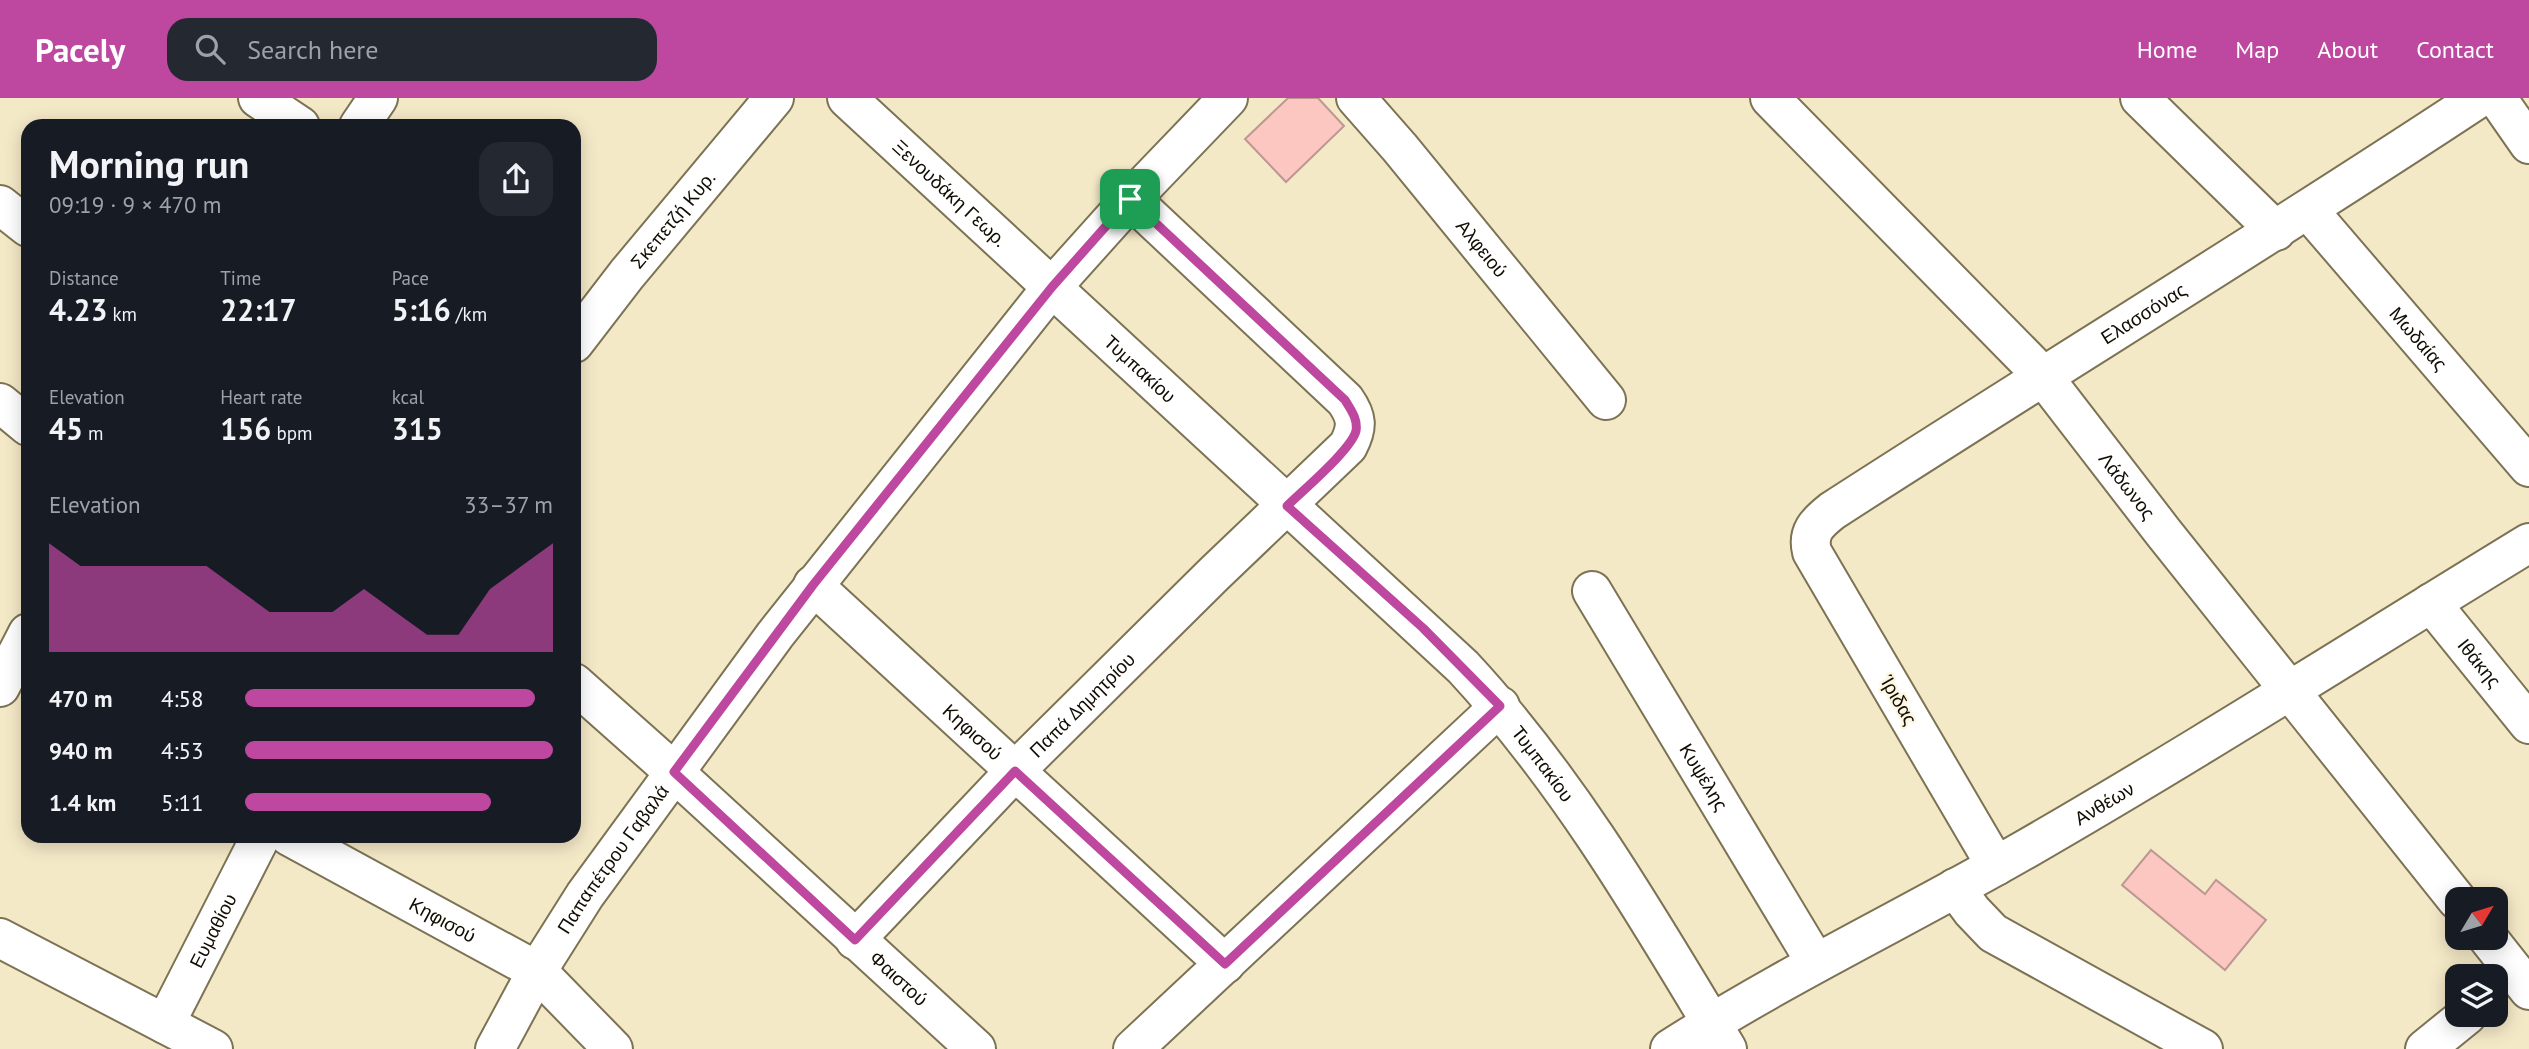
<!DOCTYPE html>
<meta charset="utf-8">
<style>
:root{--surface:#171b24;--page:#242831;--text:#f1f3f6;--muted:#9ea1a6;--accent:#be48a0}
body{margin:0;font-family:"PT Sans",sans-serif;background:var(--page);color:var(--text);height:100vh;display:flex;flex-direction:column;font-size:26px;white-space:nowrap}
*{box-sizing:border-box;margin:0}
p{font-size:23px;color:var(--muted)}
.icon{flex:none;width:38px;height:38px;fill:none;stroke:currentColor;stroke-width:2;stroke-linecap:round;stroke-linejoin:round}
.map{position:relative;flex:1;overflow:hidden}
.sheet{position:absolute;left:21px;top:21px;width:560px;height:724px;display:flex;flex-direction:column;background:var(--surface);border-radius:21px;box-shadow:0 4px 18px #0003}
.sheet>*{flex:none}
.needle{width:46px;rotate:52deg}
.fabs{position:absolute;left:2445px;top:789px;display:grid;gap:14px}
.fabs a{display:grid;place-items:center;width:63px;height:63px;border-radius:14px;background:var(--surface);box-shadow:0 4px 18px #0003;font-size:35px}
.pin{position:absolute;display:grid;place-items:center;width:60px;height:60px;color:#fff;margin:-30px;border-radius:14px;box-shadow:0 4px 10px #0006}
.round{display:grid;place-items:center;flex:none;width:74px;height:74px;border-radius:21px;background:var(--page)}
.headline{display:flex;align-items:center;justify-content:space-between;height:119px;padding:0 28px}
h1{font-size:38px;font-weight:700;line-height:52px}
.stats{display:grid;grid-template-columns:repeat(3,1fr);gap:10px;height:119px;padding:7px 28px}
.stats div{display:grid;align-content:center}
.stats b{font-size:30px;font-weight:700}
.stats small{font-size:19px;font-weight:400}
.stats p{font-size:19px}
.chart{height:196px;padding:14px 28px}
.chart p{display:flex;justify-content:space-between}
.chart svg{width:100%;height:126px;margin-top:7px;fill:var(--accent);opacity:.7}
ul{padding:0 28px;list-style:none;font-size:23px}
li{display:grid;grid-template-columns:112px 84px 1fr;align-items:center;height:52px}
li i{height:18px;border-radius:9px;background:var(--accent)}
header{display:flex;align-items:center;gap:42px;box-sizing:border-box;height:98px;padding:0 35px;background:var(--accent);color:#fff}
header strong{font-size:33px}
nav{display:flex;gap:38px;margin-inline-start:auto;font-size:24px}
.search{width:490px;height:63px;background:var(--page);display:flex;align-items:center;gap:18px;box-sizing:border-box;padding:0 24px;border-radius:21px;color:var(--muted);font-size:26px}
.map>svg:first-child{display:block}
</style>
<header>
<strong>Pacely</strong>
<div class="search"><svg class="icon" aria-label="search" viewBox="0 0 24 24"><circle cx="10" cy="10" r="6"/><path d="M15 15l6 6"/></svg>Search here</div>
<nav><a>Home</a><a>Map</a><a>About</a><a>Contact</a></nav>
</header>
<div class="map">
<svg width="2529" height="951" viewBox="0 0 2529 951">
<rect width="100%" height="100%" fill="#f4e9c7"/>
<g fill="#fbc7c0" stroke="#bd9792" stroke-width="2">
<polygon points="1288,0 1318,0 1344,28 1286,84 1245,41"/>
<polygon points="2151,752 2205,796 2216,782 2266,822 2225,872 2122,787"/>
</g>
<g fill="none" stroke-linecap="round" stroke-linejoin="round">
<defs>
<g id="minor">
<polyline points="258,0 300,28"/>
<path id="s1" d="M847,0L1463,569C1569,683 1647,818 1727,951"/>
<path id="s2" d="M1356,0L1400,50L1606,302"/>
<path id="s3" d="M1770,0L2042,277L2163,434L2457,802"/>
<polyline points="2140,0 2276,133"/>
<polyline points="2497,0 2529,46"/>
<polyline points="0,107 28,129"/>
<path id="s4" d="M2309,113L2529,369"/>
<path id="s5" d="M574,245L627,176L774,0"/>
<polyline points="0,305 28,328"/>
<path id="s6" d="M813,487L1225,866"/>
<path id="s7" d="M1592,493L1816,865"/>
<path id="s8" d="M2431,505L2529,626"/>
<path id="s9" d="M574,585L674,674L976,951"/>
<path id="s10" d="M289,738L537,873L613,951"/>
<path id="s11" d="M1996,768L1812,454C1807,434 1817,425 1832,413C2047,274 2266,141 2479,0"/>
<polyline points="1955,790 1972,813 1993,835 2203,951"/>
<polyline points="2488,840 2529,892"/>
<path id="s12" d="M855,842L1015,673L1214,476L1348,348C1358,329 1357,319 1345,302L1131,101"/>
<path id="s13" d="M165,926L261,738"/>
<polyline points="1133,951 1500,608"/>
<polyline points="2425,951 2467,917"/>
</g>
<g id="tertiary">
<polyline points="359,28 378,0"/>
<polyline points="0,589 28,535"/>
<polyline points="0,840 213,951"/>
<path id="s14" d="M495,951L537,873L585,797L775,537L1052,189L1131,101L1228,0"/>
<path id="s15" d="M1670,951C1785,877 1908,819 2026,751C2196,653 2362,547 2529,445"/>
</g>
</defs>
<use href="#minor" stroke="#7c7254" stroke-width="42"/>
<use href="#tertiary" stroke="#7c7254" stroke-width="42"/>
<use href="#minor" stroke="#fff" stroke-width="38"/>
<use href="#tertiary" stroke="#fff" stroke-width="38"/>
</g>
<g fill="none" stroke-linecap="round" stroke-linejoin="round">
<defs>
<path id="route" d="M1130,101L1345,302C1351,312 1358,321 1356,333C1351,352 1302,393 1287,408L1423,530L1500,608L1225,866L1015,673L855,842L674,674L813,487L1052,189Z"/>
</defs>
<use href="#route" stroke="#fff" stroke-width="14"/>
<use href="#route" stroke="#be48a0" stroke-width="9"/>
</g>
<g text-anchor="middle" stroke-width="5" stroke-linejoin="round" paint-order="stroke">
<g font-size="19" fill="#110d03" stroke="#fdf6e2">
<text dy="7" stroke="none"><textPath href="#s1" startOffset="140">Ξενουδάκη Γεωρ.</textPath></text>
<text dy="7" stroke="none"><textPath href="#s5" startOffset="158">Σκεπετζή Κυρ.</textPath></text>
<text dy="7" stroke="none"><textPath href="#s2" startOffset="196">Αλφειού</textPath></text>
<text dy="7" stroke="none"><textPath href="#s11" startOffset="782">Ελασσόνας</textPath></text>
<text dy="7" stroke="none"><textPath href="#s4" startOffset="168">Μωδαίας</textPath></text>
<text dy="7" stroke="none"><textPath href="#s1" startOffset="399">Τυμπακίου</textPath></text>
<text dy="7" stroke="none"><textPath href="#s3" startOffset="528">Λάδωνος</textPath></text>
<text dy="7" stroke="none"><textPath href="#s8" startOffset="77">Ιθάκης</textPath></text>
<text transform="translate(1899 602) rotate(60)" y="7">Ίριδας</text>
<text dy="7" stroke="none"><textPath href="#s12" startOffset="327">Παπά Δημητρίου</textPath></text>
<text dy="7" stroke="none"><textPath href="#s6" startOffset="217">Κηφισού</textPath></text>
<text dy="7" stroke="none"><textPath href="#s1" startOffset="964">Τυμπακίου</textPath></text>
<text dy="7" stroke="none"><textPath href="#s7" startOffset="217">Κυψέλης</textPath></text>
<text dy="7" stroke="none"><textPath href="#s15" startOffset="499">Ανθέων</textPath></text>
<text dy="7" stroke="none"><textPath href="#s14" startOffset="224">Παπαπέτρου Γαβαλά</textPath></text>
<text dy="7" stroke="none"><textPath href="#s10" startOffset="175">Κηφισού</textPath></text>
<text dy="7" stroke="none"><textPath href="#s13" startOffset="105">Ευμαθίου</textPath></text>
<text dy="7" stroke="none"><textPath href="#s9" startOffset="439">Φαιστού</textPath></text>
</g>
</g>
</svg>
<div class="fabs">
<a><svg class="needle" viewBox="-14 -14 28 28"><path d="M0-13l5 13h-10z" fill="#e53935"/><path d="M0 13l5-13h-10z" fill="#9ea1a6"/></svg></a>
<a><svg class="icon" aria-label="layers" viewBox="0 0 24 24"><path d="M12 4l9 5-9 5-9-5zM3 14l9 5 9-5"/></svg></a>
</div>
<div class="pin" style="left:1130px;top:101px;background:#1e9e55"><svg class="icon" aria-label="arrive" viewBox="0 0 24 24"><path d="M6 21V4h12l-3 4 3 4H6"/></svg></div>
<section class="sheet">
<div class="headline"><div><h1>Morning run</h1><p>09:19 · 9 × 470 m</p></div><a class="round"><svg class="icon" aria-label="share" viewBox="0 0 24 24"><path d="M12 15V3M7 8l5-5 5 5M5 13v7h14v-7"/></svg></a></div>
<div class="stats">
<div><p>Distance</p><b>4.23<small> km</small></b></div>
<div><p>Time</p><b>22:17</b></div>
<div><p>Pace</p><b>5:16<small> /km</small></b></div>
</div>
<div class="stats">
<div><p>Elevation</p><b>45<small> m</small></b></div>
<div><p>Heart rate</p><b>156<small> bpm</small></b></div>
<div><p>kcal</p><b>315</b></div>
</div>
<div class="chart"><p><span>Elevation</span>33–37 m</p>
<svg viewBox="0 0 160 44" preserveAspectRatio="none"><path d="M0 44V6L10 14L20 14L30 14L40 14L50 14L60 22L70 30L80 30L90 30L100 22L110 30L120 38L130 38L140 22L150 14L160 6V44z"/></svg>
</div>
<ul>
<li><b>470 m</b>4:58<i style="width:94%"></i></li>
<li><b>940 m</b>4:53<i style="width:100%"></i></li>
<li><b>1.4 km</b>5:11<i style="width:80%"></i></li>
</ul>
</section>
</div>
